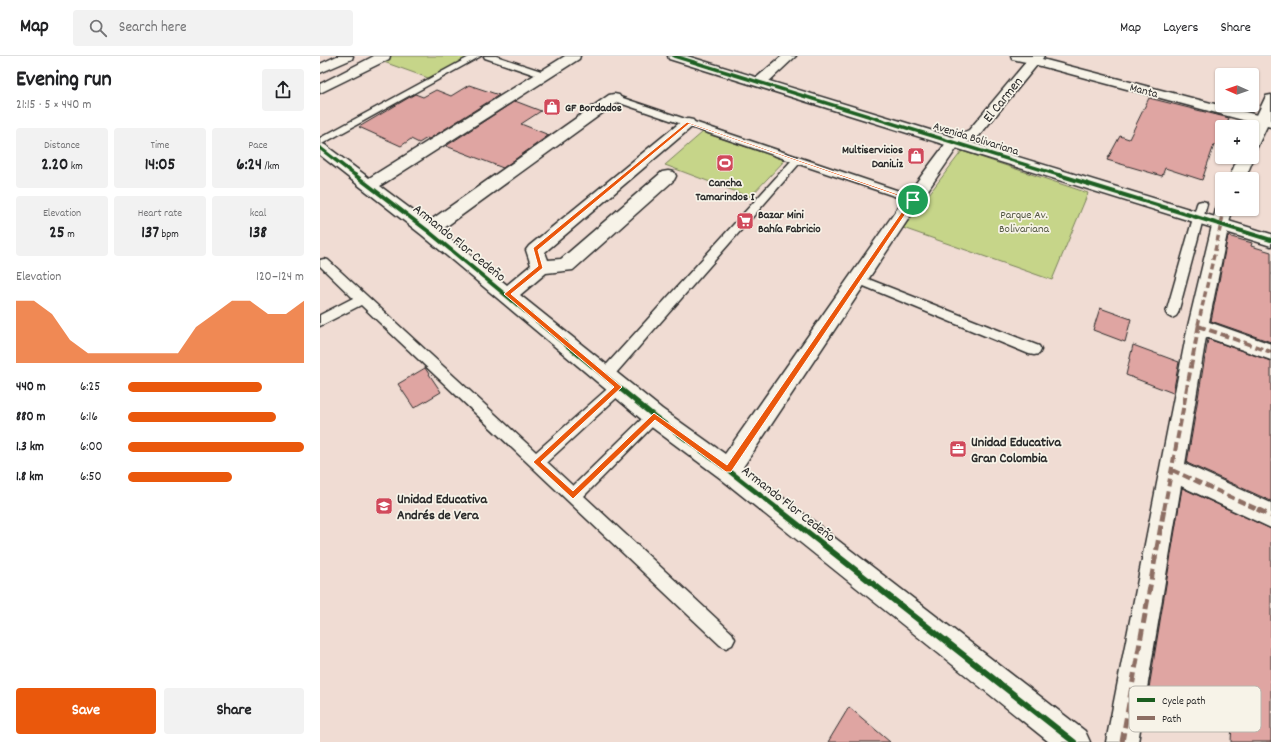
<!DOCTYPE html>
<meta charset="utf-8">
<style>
:root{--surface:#fff;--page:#f2f2f2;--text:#202124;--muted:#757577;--line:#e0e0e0;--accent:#ea580c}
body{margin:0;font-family:Dekko,sans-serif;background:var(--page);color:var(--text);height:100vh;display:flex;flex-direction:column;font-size:15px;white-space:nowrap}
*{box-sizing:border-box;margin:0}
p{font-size:13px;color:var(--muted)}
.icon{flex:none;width:22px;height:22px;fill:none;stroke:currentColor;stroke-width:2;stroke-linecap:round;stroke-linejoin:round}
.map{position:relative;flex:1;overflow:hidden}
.panel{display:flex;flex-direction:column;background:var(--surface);width:320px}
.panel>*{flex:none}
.needle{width:26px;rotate:272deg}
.controls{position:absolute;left:895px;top:12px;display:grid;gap:8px}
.controls a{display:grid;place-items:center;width:44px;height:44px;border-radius:4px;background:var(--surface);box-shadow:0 1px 3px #0004;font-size:20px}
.pin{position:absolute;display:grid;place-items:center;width:34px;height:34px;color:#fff;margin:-17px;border:2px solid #fff;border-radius:50%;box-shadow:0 1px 4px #0007}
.round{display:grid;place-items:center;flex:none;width:42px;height:42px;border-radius:4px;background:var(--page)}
.summary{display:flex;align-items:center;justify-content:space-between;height:68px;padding:0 16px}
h1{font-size:22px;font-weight:700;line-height:30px}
.stats{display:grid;grid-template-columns:repeat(3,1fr);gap:6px;height:68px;padding:4px 16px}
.stats div{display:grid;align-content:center;border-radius:4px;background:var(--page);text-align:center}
.stats b{font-size:17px;font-weight:700}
.stats small{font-size:11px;font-weight:400}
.stats p{font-size:11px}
.chart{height:112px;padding:8px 16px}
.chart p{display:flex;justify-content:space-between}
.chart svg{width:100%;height:72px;margin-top:4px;fill:var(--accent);opacity:.7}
.button{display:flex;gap:8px;margin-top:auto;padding:8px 16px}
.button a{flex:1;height:46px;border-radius:4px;background:var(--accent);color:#fff;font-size:16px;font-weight:700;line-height:46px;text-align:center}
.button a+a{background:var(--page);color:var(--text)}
ul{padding:0 16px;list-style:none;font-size:13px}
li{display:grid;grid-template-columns:64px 48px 1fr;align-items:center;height:30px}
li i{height:10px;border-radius:5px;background:var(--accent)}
header{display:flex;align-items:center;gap:24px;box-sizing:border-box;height:56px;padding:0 20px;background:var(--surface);border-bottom:1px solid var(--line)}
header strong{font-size:19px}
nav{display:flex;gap:22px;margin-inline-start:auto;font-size:14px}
.search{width:280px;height:36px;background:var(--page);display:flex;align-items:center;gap:10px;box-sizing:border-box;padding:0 14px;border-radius:4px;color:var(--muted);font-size:15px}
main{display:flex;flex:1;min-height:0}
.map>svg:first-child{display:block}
</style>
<header>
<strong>Map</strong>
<div class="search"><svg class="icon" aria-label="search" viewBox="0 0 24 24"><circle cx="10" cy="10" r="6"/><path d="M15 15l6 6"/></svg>Search here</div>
<nav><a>Map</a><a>Layers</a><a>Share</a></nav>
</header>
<main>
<section class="panel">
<div class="summary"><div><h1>Evening run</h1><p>21:15 · 5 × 440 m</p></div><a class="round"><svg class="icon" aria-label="share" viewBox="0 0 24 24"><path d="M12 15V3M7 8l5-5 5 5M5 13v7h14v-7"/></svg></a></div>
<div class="stats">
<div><p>Distance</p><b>2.20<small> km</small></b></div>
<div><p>Time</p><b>14:05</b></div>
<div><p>Pace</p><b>6:24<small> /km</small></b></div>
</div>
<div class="stats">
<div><p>Elevation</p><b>25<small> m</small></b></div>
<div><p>Heart rate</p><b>137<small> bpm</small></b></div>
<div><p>kcal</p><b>138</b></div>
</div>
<div class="chart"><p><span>Elevation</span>120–124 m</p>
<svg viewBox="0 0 160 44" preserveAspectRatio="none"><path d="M0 44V6L10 6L20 14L30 30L40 38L50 38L60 38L70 38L80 38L90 38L100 22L110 14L120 6L130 6L140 14L150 14L160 6V44z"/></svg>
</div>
<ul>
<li><b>440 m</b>6:25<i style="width:76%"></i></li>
<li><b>880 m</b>6:16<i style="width:84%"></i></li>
<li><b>1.3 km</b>6:00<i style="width:100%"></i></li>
<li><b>1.8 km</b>6:50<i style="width:59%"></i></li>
</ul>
<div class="button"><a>Save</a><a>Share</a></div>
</section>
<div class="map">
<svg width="951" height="686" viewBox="0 0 951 686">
<rect width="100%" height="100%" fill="#f0dcd3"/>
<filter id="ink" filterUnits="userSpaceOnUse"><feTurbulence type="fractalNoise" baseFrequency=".025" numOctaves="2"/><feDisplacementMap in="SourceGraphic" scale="8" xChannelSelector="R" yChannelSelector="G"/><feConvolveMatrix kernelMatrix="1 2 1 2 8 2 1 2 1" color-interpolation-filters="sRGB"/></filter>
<g filter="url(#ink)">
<g fill="#c6d589" stroke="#78805a">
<polygon points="70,0 153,0 111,23 61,5"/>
<polygon points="383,76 465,104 430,141 345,109"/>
<polygon points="642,95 768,137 732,224 583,172"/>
</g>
<g fill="#dfa5a2" stroke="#2b2b2b">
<polygon points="149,29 179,39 109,83 107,82 99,87 91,83 81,90 39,71 95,38 103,41 116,34 131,40"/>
<polygon points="829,42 909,62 906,71 902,71 902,84 900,91 894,89 882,124 845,112 842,120 787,104 800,80 809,83"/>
<polygon points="195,45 221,55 201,68 229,79 183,112 126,90"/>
<polygon points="908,180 932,187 931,190 951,196 951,286 891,265"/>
<polygon points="780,252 811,263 805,286 773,274"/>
<polygon points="888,283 951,305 951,445 867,407"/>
<polygon points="813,289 859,306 853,337 806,319"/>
<polygon points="105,312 121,336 94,352 78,328"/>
<polygon points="862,432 951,473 951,686 911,686 912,666 868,643 866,658 828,638"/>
<polygon points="529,651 570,686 508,686"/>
</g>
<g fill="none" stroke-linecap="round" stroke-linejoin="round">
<defs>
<g id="lane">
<polygon points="151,0 161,0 0,89 0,82"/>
<polygon points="164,0 176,0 227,17 228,19 224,22 221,21 165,2"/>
<polygon points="294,39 597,141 598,143 593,146 589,145 479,108 290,324 285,326 280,324 278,320 280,316 471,105 291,44 290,42 291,40"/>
<polygon points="882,145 886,146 887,148 858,257 856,260 852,262 848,260 846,257 877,148 878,146"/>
<polygon points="4,203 8,204 216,396 294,327 299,325 304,327 306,331 304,335 227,406 253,430 329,356 334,354 339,356 341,360 339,364 264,440 412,577 415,583 412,589 406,592 400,589 41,249 0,270 0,259 33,242 0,210 0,204"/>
<polygon points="538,219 719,290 721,294 719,298 714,299 709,298 534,226 532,223 534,220"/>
</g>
<g id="street">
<polygon points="17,0 33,0 32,3 0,17 0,8"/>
<polygon points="54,0 70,0 69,3 0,37 0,28"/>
<polygon points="245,0 260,0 259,3 60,130 108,166 289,39 294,38 299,39 301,42 299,45 120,175 187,229 211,209 206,194 209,190 363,64 368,63 373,64 375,67 373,70 225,196 228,204 241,203 342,116 348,115 354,116 356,120 354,124 253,214 226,217 200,239 342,353 405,398 587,139 629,83 649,74 706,6 692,3 691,0 724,0 722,3 937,59 946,40 951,39 951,71 947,70 937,91 932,93 932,71 934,67 717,9 659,80 639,89 599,147 423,411 765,675 770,686 729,686 400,422 326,367 102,179 0,99 0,87 5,89 49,122"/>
<polygon points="462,0 476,0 445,29 435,29 433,26 435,23"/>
<polygon points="932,98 934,101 925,123 909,123 918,101 932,101"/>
<polygon points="902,148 902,153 912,153 889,266 951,288 951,304 886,281 865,408 951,447 951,472 861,430 818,686 786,686 868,270 896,153 898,149"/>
</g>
<polygon id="secondary" points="348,0 367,0 951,178 951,190 349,3"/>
</defs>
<use href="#lane" stroke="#2b2b2b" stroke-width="3"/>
<use href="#street" stroke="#2b2b2b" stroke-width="3"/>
<use href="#secondary" stroke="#2b2b2b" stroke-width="3"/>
<use href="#lane" fill="#f7f3e8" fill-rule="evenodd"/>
<use href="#street" fill="#f7f3e8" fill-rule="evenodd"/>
<use href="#secondary" fill="#f7f3e8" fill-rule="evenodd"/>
<polyline stroke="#8d6e63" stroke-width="3.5" stroke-dasharray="6 3.5" stroke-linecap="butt" points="878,269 904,155"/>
<g stroke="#8d6e63" stroke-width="4" stroke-dasharray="8 4" stroke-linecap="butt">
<polyline points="878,270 951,296"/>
<polyline points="852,414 939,454"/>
<polyline points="844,454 879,268"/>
</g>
<g stroke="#8d6e63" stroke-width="5" stroke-dasharray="10 5" stroke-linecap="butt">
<polyline points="937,453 951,460"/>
<polyline points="802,686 844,453"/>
</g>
<defs>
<g id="cycleway-far3">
<polyline points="354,0 742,120"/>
<polyline points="0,92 36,120"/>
</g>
<g id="cycleway-far2">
<polyline points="35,119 108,175 222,269"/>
<polyline points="739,119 951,184"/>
</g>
<polyline id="cycleway-far1" points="221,268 334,360 408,414 459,454"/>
<polyline id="cycleway" points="458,453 754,686"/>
</defs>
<use href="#cycleway-far3" stroke="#f7f3e8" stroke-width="5"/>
<use href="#cycleway-far2" stroke="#f7f3e8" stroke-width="6"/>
<use href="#cycleway-far1" stroke="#f7f3e8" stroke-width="8"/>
<use href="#cycleway" stroke="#f7f3e8" stroke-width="9"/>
<use href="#cycleway-far3" stroke="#1b5e20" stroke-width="3.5"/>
<use href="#cycleway-far2" stroke="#1b5e20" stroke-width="4"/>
<use href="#cycleway-far1" stroke="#1b5e20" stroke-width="5"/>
<use href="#cycleway" stroke="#1b5e20" stroke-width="6"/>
</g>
</g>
<path fill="#ea580c" stroke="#fff" fill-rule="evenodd" d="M367,66L595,144L411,416H406L335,364L253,443L213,406L294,331L184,238L218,210L213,192ZM369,68L590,144L407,409L334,357L253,435L221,406L302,331L191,238L223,212L218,194Z"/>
<defs>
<symbol id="shop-square" viewBox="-11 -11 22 22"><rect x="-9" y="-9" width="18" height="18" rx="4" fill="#d1495b" stroke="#f7f3e8"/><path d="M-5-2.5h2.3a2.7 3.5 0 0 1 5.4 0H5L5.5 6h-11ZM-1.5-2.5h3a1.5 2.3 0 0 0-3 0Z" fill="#fff"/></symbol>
<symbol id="stadium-square" viewBox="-11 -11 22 22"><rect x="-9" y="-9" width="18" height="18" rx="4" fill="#d1495b" stroke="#f7f3e8"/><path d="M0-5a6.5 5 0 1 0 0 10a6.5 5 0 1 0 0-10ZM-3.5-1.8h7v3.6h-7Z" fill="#fff"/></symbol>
<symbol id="supermarket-square" viewBox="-11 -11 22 22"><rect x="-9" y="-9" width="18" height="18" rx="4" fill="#d1495b" stroke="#f7f3e8"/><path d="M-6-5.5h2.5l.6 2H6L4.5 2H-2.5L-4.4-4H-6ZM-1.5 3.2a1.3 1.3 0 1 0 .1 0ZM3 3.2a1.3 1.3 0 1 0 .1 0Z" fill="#fff"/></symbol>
<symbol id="office-square" viewBox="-11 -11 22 22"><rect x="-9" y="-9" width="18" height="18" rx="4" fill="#d1495b" stroke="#f7f3e8"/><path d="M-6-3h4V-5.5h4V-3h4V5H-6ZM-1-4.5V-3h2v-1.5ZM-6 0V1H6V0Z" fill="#fff"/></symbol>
<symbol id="school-square" viewBox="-11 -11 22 22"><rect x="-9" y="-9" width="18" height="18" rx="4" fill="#d1495b" stroke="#f7f3e8"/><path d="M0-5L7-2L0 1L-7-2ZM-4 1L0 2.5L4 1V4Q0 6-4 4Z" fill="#fff"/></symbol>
</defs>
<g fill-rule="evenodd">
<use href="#shop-square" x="222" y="41" width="20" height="20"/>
<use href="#shop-square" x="586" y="90" width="20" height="20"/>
<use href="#stadium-square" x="395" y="97" width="20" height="20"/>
<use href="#supermarket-square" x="415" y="155" width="20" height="20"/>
<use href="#office-square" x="628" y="383" width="20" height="20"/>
<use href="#school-square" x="54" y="440" width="20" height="20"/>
</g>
<g text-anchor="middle" stroke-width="3.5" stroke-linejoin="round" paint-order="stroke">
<g font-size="12" fill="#2b2b2b" stroke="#f7f3e8">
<text transform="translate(824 34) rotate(15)" y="4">Manta</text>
<text transform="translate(656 82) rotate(17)" y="4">Avenida Bolivariana</text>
</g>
<g font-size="12" font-weight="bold" fill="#2b2b2b" stroke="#f7f3e8" text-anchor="start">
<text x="245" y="55">GF Bordados</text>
<text x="583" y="97" text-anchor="end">Multiservicios<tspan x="583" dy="14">DaniLiz</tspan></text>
<text x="405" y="130" text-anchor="middle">Cancha<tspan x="405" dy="14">Tamarindos I</tspan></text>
<text x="438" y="162">Bazar Mini<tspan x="438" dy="14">Bahía Fabricio</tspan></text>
</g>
<g font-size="12" fill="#525642" stroke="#f7f3e8">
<text x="704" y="162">Parque Av.<tspan x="704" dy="14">Bolivariana</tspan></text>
</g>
<g font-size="14" fill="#2b2b2b" stroke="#f7f3e8">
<text transform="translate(682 43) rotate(-51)" y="5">El Carmen</text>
<text transform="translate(140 186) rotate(39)" y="5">Armando Flor Cedeño</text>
<text transform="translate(469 447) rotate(38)" y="5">Armando Flor Cedeño</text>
</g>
<g font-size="14" font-weight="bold" fill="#2b2b2b" stroke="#f7f3e8" text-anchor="start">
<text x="651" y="390">Unidad Educativa<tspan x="651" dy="16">Gran Colombia</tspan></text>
<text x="77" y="447">Unidad Educativa<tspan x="77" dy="16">Andrés de Vera</tspan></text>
</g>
</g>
<rect x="809" y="630" width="132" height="46" rx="6" fill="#f7f3e8" stroke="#bab7af" stroke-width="1"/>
<rect x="817" y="642" width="18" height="4" fill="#1b5e20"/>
<rect x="817" y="660" width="18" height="4" fill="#8d6e63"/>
<g font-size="11" fill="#2b2b2b">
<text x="842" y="648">Cycle path</text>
<text x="842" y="666">Path</text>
</g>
</svg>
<div class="controls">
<a><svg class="needle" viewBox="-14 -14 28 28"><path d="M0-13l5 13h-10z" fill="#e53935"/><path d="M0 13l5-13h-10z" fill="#757577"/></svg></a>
<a>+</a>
<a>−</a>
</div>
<div class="pin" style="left:593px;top:144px;background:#1e9e55"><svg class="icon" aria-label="arrive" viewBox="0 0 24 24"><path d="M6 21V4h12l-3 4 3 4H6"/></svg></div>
</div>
</main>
